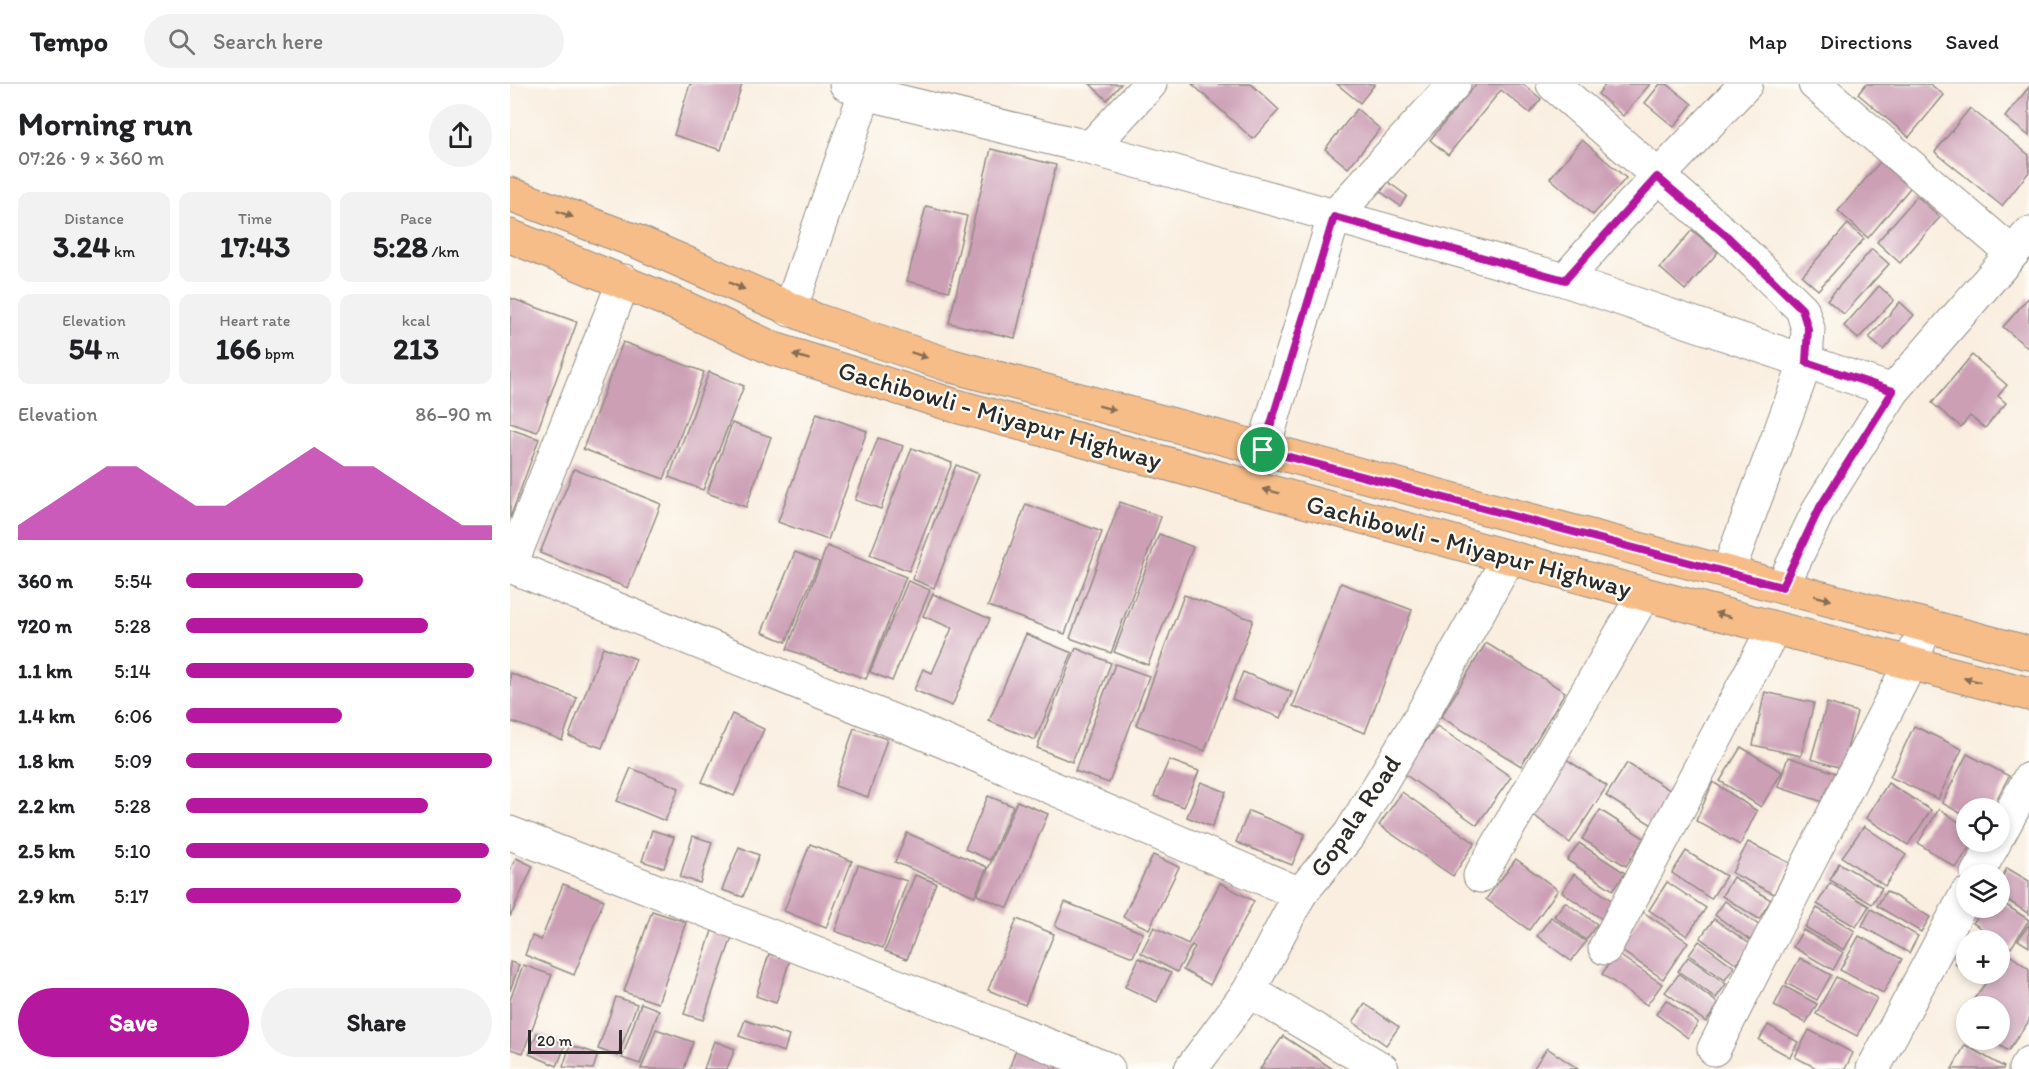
<!DOCTYPE html>
<meta charset="utf-8">
<style>
:root{--surface:#fff;--page:#f2f2f2;--text:#202124;--muted:#757577;--line:#e0e0e0;--accent:#b5179e}
body{margin:0;font-family:Itim,sans-serif;background:var(--page);color:var(--text);height:100vh;display:flex;flex-direction:column;font-size:22px;white-space:nowrap}
*{box-sizing:border-box;margin:0}
p{font-size:20px;color:var(--muted)}
.icon{flex:none;width:33px;height:33px;fill:none;stroke:currentColor;stroke-width:2;stroke-linecap:round;stroke-linejoin:round}
.map{position:relative;flex:1;overflow:hidden}
.sheet{display:flex;flex-direction:column;background:var(--surface);width:510px}
.sheet>*{flex:none}
.buttons{position:absolute;left:1446px;top:714px;display:grid;gap:12px}
.buttons a{display:grid;place-items:center;width:54px;height:54px;border-radius:50%;background:var(--surface);box-shadow:0 3px 9px #0003;font-size:30px}
.scale{position:absolute;left:18px;bottom:15px;width:94px;box-sizing:border-box;padding-left:6px;border:3px solid #2b2b2b;border-top:0;font-size:16px;line-height:21px;white-space:nowrap;color:#2b2b2b;-webkit-text-stroke:4px #fdfcf7;paint-order:stroke}
.pin{position:absolute;display:grid;place-items:center;width:51px;height:51px;color:#fff;margin:-26px;border:3px solid #fff;border-radius:50%;box-shadow:0 2px 6px #0007}
.round{display:grid;place-items:center;flex:none;width:63px;height:63px;border-radius:32px;background:var(--page)}
.head{display:flex;align-items:center;justify-content:space-between;height:102px;padding:0 18px}
h1{font-size:33px;font-weight:700;line-height:45px}
.metrics{display:grid;grid-template-columns:repeat(3,1fr);gap:9px;height:102px;padding:6px 18px}
.metrics div{display:grid;align-content:center;border-radius:12px;background:var(--page);text-align:center}
.metrics b{font-size:30px;font-weight:700}
.metrics small{font-size:16px;font-weight:400}
.metrics p{font-size:16px}
.chart{height:168px;padding:12px 18px}
.chart p{display:flex;justify-content:space-between}
.chart svg{width:100%;height:108px;margin-top:6px;fill:var(--accent);opacity:.7}
.primary-button{display:flex;gap:12px;margin-top:auto;padding:12px 18px}
.primary-button a{flex:1;height:69px;border-radius:36px;background:var(--accent);color:#fff;font-size:24px;font-weight:700;line-height:69px;text-align:center}
.primary-button a+a{background:var(--page);color:var(--text)}
ul{padding:0 18px;list-style:none;font-size:20px}
li{display:grid;grid-template-columns:96px 72px 1fr;align-items:center;height:45px}
li i{height:15px;border-radius:8px;background:var(--accent)}
header{display:flex;align-items:center;gap:36px;box-sizing:border-box;height:84px;padding:0 30px;background:var(--surface);border-bottom:2px solid var(--line)}
header strong{font-size:28px}
nav{display:flex;gap:33px;margin-inline-start:auto;font-size:21px}
.search{width:420px;height:54px;background:var(--page);display:flex;align-items:center;gap:15px;box-sizing:border-box;padding:0 21px;border-radius:33px;color:var(--muted);font-size:22px}
main{display:flex;flex:1;min-height:0}
.map>svg:first-child{display:block}
</style>
<header>
<strong>Tempo</strong>
<div class="search"><svg class="icon" aria-label="search" viewBox="0 0 24 24"><circle cx="10" cy="10" r="6"/><path d="M15 15l6 6"/></svg>Search here</div>
<nav><a>Map</a><a>Directions</a><a>Saved</a></nav>
</header>
<main>
<section class="sheet">
<div class="head"><div><h1>Morning run</h1><p>07:26 · 9 × 360 m</p></div><a class="round"><svg class="icon" aria-label="share" viewBox="0 0 24 24"><path d="M12 15V3M7 8l5-5 5 5M5 13v7h14v-7"/></svg></a></div>
<div class="metrics">
<div><p>Distance</p><b>3.24<small> km</small></b></div>
<div><p>Time</p><b>17:43</b></div>
<div><p>Pace</p><b>5:28<small> /km</small></b></div>
</div>
<div class="metrics">
<div><p>Elevation</p><b>54<small> m</small></b></div>
<div><p>Heart rate</p><b>166<small> bpm</small></b></div>
<div><p>kcal</p><b>213</b></div>
</div>
<div class="chart"><p><span>Elevation</span>86–90 m</p>
<svg viewBox="0 0 160 44" preserveAspectRatio="none"><path d="M0 44V38L10 30L20 22L30 14L40 14L50 22L60 30L70 30L80 22L90 14L100 6L110 14L120 14L130 22L140 30L150 38L160 38V44z"/></svg>
</div>
<ul>
<li><b>360 m</b>5:54<i style="width:58%"></i></li>
<li><b>720 m</b>5:28<i style="width:79%"></i></li>
<li><b>1.1 km</b>5:14<i style="width:94%"></i></li>
<li><b>1.4 km</b>6:06<i style="width:51%"></i></li>
<li><b>1.8 km</b>5:09<i style="width:100%"></i></li>
<li><b>2.2 km</b>5:28<i style="width:79%"></i></li>
<li><b>2.5 km</b>5:10<i style="width:99%"></i></li>
<li><b>2.9 km</b>5:17<i style="width:90%"></i></li>
</ul>
<div class="primary-button"><a>Save</a><a>Share</a></div>
</section>
<div class="map">
<svg width="1519" height="985" viewBox="0 0 1519 985">
<rect width="100%" height="100%" fill="#fdfcf7"/>
<filter id="ink" filterUnits="userSpaceOnUse"><feTurbulence type="fractalNoise" baseFrequency=".0167" numOctaves="2"/><feDisplacementMap in="SourceGraphic" scale="12" xChannelSelector="R" yChannelSelector="G"/><feConvolveMatrix kernelMatrix="1 2 1 2 8 2 1 2 1" color-interpolation-filters="sRGB"/></filter>
<filter id="wash" filterUnits="userSpaceOnUse"><feTurbulence type="fractalNoise" baseFrequency=".008" numOctaves="4" result="noise"/><feDisplacementMap in="SourceGraphic" scale="24" xChannelSelector="R" yChannelSelector="G"/><feGaussianBlur stdDeviation="1.35" result="paint"/><feColorMatrix in="noise" values="0 0 0 0 0 0 0 0 0 0 0 0 0 0 0 0 0 1.4 0 .05"/><feComposite in="paint" operator="in"/></filter>
<g filter="url(#wash)">
<rect width="100%" height="100%" fill="#f9eedf"/>
<g id="blocks">
<g fill="#cc9fb5">
<polygon points="180,0 232,0 211,66 164,51"/>
<polygon points="580,0 611,0 597,16"/>
<polygon points="682,0 741,0 769,26 743,55"/>
<polygon points="827,0 865,0 850,19"/>
<polygon points="966,0 1013,0 1031,15 1020,29 991,6 938,71 920,56"/>
<polygon points="1096,0 1140,0 1113,32 1088,10"/>
<polygon points="1150,0 1157,0 1182,20 1164,43 1135,19"/>
<polygon points="1356,0 1420,0 1434,11 1399,53 1348,10"/>
<polygon points="1519,3 1519,52 1495,33"/>
<polygon points="1460,24 1519,71 1519,88 1492,122 1425,68"/>
<polygon points="847,25 870,45 838,84 815,65"/>
<polygon points="1072,56 1116,94 1083,131 1040,94"/>
<polygon points="481,65 546,81 505,254 439,239"/>
<polygon points="1375,72 1405,98 1358,154 1328,127"/>
<polygon points="878,98 897,112 890,122 871,108"/>
<polygon points="1407,112 1430,133 1390,179 1367,158"/>
<polygon points="416,122 457,132 439,207 397,197"/>
<polygon points="1338,140 1354,155 1308,206 1292,192"/>
<polygon points="1182,146 1208,168 1175,206 1150,184"/>
<polygon points="1362,165 1379,180 1334,230 1317,216"/>
<polygon points="1369,202 1384,216 1348,255 1334,242"/>
<polygon points="1519,213 1519,265 1493,243"/>
<polygon points="0,214 67,238 27,348 0,339"/>
<polygon points="1390,218 1404,231 1373,266 1359,254"/>
<polygon points="113,258 194,288 154,395 73,365"/>
<polygon points="1462,271 1497,301 1488,312 1496,319 1475,344 1460,332 1451,343 1422,319"/>
<polygon points="199,288 234,302 193,406 159,393"/>
<polygon points="307,329 357,347 318,456 268,438"/>
<polygon points="222,339 261,353 236,423 197,409"/>
<polygon points="0,345 29,355 0,434"/>
<polygon points="368,354 393,362 371,425 345,416"/>
<polygon points="402,364 442,379 399,487 360,471"/>
<polygon points="446,381 469,390 424,504 402,495"/>
<polygon points="64,385 151,420 118,504 30,469"/>
<polygon points="610,418 651,433 601,569 560,554"/>
<polygon points="516,420 592,448 555,550 478,522"/>
<polygon points="649,450 683,463 638,581 604,568"/>
<polygon points="317,462 396,493 356,595 277,565"/>
<polygon points="285,468 309,478 276,558 252,548"/>
<polygon points="398,497 420,506 382,597 360,588"/>
<polygon points="831,499 902,526 855,649 783,622"/>
<polygon points="423,510 480,535 442,622 404,606 413,585 422,589 442,544 413,532"/>
<polygon points="674,511 743,536 695,667 626,641"/>
<polygon points="516,550 562,569 525,656 479,637"/>
<polygon points="976,559 1055,608 1011,682 931,633"/>
<polygon points="93,563 126,575 92,664 59,652"/>
<polygon points="566,564 601,579 562,678 527,664"/>
<polygon points="605,580 639,592 599,699 565,687"/>
<polygon points="733,588 782,608 771,634 722,615"/>
<polygon points="0,589 67,614 52,656 0,637"/>
<polygon points="1255,608 1304,619 1291,672 1243,661"/>
<polygon points="1317,619 1347,628 1332,684 1301,675"/>
<polygon points="222,630 254,645 224,712 192,698"/>
<polygon points="927,642 1001,693 967,741 893,689"/>
<polygon points="1404,642 1452,665 1428,715 1380,693"/>
<polygon points="344,644 377,655 358,713 325,702"/>
<polygon points="1231,663 1272,688 1251,723 1210,697"/>
<polygon points="1457,670 1499,692 1482,724 1456,724 1456,732 1432,719"/>
<polygon points="1053,673 1097,702 1060,759 1021,729"/>
<polygon points="1278,673 1326,689 1316,719 1268,703"/>
<polygon points="659,676 689,687 674,723 644,712"/>
<polygon points="1117,679 1163,708 1142,741 1096,712"/>
<polygon points="121,684 169,704 155,737 107,717"/>
<polygon points="691,698 716,708 702,743 677,733"/>
<polygon points="1203,698 1247,727 1230,761 1186,737"/>
<polygon points="1378,699 1421,726 1398,761 1356,734"/>
<polygon points="892,708 965,759 943,792 869,741"/>
<polygon points="478,712 503,722 480,776 455,765"/>
<polygon points="507,717 538,730 498,824 467,811"/>
<polygon points="1429,725 1456,743 1456,758 1463,758 1446,784 1408,759"/>
<polygon points="1090,726 1134,754 1116,782 1072,755"/>
<polygon points="739,727 795,750 782,781 726,758"/>
<polygon points="1354,742 1396,771 1375,802 1332,773"/>
<polygon points="142,746 164,753 154,784 132,777"/>
<polygon points="397,749 477,783 465,812 385,778"/>
<polygon points="183,752 202,758 190,799 170,793"/>
<polygon points="1238,758 1280,779 1264,810 1222,789"/>
<polygon points="1069,759 1115,789 1103,806 1057,776"/>
<polygon points="300,760 342,777 316,844 274,827"/>
<polygon points="229,763 249,771 233,813 212,806"/>
<polygon points="1176,767 1216,792 1201,815 1162,789"/>
<polygon points="643,771 669,783 639,845 613,833"/>
<polygon points="6,774 23,782 0,833 0,786"/>
<polygon points="1006,775 1048,806 1019,846 976,815"/>
<polygon points="1329,779 1372,804 1362,820 1320,796"/>
<polygon points="348,781 397,797 373,864 325,847"/>
<polygon points="1497,784 1519,797 1519,830 1490,811 1490,797"/>
<polygon points="1064,790 1104,818 1092,835 1052,808"/>
<polygon points="405,791 426,799 397,875 375,867"/>
<polygon points="1223,793 1261,816 1249,835 1212,812"/>
<polygon points="1157,798 1196,824 1177,852 1139,826"/>
<polygon points="710,799 744,817 700,901 673,886 685,863 682,861 667,888 631,869 644,843 678,860"/>
<polygon points="1320,799 1359,822 1346,843 1307,820"/>
<polygon points="53,800 94,816 64,891 15,871 22,852 31,856"/>
<polygon points="1376,807 1420,833 1411,848 1367,822"/>
<polygon points="1215,817 1250,842 1240,856 1205,831"/>
<polygon points="1490,817 1519,836 1501,864 1463,839 1474,824 1490,824"/>
<polygon points="555,818 633,849 623,873 545,842"/>
<polygon points="1055,818 1087,840 1076,856 1044,832"/>
<polygon points="1307,824 1345,847 1334,866 1295,843"/>
<polygon points="1361,825 1408,852 1399,869 1352,842"/>
<polygon points="142,827 176,838 148,919 114,908"/>
<polygon points="1133,828 1178,858 1153,895 1109,865"/>
<polygon points="1041,833 1076,858 1061,877 1027,852"/>
<polygon points="507,835 544,850 515,921 478,906"/>
<polygon points="1204,835 1240,860 1227,880 1190,854"/>
<polygon points="1519,840 1519,863 1508,856"/>
<polygon points="1293,846 1333,868 1323,886 1283,863"/>
<polygon points="202,847 222,853 193,936 174,930"/>
<polygon points="1349,852 1392,875 1373,909 1330,886"/>
<polygon points="1189,857 1224,883 1215,896 1179,871"/>
<polygon points="1456,864 1456,888 1445,880"/>
<polygon points="1106,869 1152,900 1137,921 1092,890"/>
<polygon points="1497,869 1519,885 1519,937 1498,967 1481,956 1490,956 1490,922 1459,922 1482,890 1490,890 1490,879"/>
<polygon points="259,870 280,876 266,919 246,912"/>
<polygon points="1178,873 1216,900 1206,914 1168,887"/>
<polygon points="629,874 661,889 647,918 615,903"/>
<polygon points="1290,874 1321,891 1307,916 1276,899"/>
<polygon points="0,878 9,881 0,907"/>
<polygon points="13,881 42,891 13,969 0,965 0,916"/>
<polygon points="1169,890 1209,920 1196,938 1155,908"/>
<polygon points="1326,893 1367,914 1347,952 1306,930"/>
<polygon points="1274,902 1307,920 1296,939 1264,922"/>
<polygon points="106,913 127,920 108,972 88,965"/>
<polygon points="1156,916 1188,939 1178,954 1146,930"/>
<polygon points="131,919 149,926 130,980 112,974"/>
<polygon points="855,920 889,943 876,961 843,938"/>
<polygon points="235,936 279,952 274,968 229,952"/>
<polygon points="1258,941 1288,958 1280,973 1249,956"/>
<polygon points="146,945 183,958 174,985 131,985"/>
<polygon points="1299,946 1343,969 1335,985 1308,985 1285,973"/>
<polygon points="27,949 56,960 47,982 19,970"/>
<polygon points="773,952 823,985 750,985"/>
<polygon points="204,957 225,965 217,985 194,985"/>
<polygon points="509,957 550,972 546,985 499,985"/>
<polygon points="60,961 88,970 83,985 53,983"/>
<polygon points="1455,961 1494,983 1493,985 1442,985"/>
<polygon points="1037,964 1068,985 1023,985"/>
</g>
</g>
</g>
<g filter="url(#ink)">
<use href="#blocks" fill-opacity="0" stroke="#928c85" stroke-width="1.5"/>
<g fill="none" stroke-linecap="round" stroke-linejoin="round">
<defs>
<g id="street">
<polyline points="336,0 355,9 565,60 1055,196 1383,307"/>
<polyline points="1043,0 1218,153 1292,225 1298,245 1296,278 1218,488"/>
<polyline points="1305,0 1502,169"/>
<polyline points="580,64 640,0"/>
<polyline points="1055,196 1107,136 1236,0"/>
<polyline points="280,226 355,9 363,0"/>
<polyline points="753,366 824,133 944,0"/>
<polyline points="0,482 433,657 790,810"/>
<polyline points="0,483 114,197"/>
<polyline points="1272,503 1310,423 1383,307 1519,150"/>
<polyline points="0,749 598,985"/>
<polyline points="1490,749 1519,695"/>
<polyline points="1467,790 1485,758"/>
<polyline points="970,792 1134,510"/>
<polyline points="1095,864 1264,544"/>
<polyline points="739,907 872,985"/>
<polyline points="1204,965 1400,580 1416,542"/>
<polyline points="681,985 739,907 790,810 840,750 915,625 999,473"/>
<polyline points="1363,985 1456,811"/>
<polyline points="1515,985 1519,979"/>
</g>
<g id="primary">
<polyline points="0,110 128,158 306,236 442,282 1519,569"/>
<polyline points="0,152 164,219 264,265 446,322 1134,510 1519,610"/>
</g>
</defs>
<use href="#street" stroke="#928c85" stroke-width="35"/>
<use href="#primary" stroke="#928c85" stroke-width="35"/>
<use href="#street" stroke="#fff" stroke-width="33"/>
<use href="#primary" stroke="#f7bd88" stroke-width="33"/>
</g>
<defs><path id="oneway-solid" d="M-6-.8H1V-3.2L6.5 0L1 3.2V.8H-6Z" transform="scale(1.5)"/></defs>
<g fill="#876d55">
<use href="#oneway-solid" transform="translate(55 130) rotate(21)"/>
<use href="#oneway-solid" transform="translate(227 202) rotate(24)"/>
<use href="#oneway-solid" transform="translate(409 271) rotate(19)"/>
<use href="#oneway-solid" transform="translate(291 273) rotate(-163)"/>
<use href="#oneway-solid" transform="translate(597 324) rotate(15)"/>
<use href="#oneway-solid" transform="translate(761 407) rotate(-165)"/>
<use href="#oneway-solid" transform="translate(1313 514) rotate(15)"/>
<use href="#oneway-solid" transform="translate(1213 531) rotate(-165)"/>
<use href="#oneway-solid" transform="translate(1462 596) rotate(-166)"/>
</g>
</g>
<g fill="none" stroke-linecap="round" stroke-linejoin="round" filter="url(#ink)">
<defs>
<polygon id="route" points="1147,93 1218,153 1292,225 1298,245 1296,278 1383,307 1310,423 1272,503 753,366 824,133 1055,196"/>
</defs>
<use href="#route" stroke="#fff" stroke-width="12"/>
<use href="#route" stroke="#b5179e" stroke-width="8"/>
</g>
<g text-anchor="middle" stroke-width="4.5" stroke-linejoin="round" paint-order="stroke">
<g font-size="26" fill="#2b2b2b" stroke="#fdfcf7">
<text transform="translate(490 331) rotate(16)" y="9">Gachibowli - Miyapur Highway</text>
<text transform="translate(959 462) rotate(15)" y="9">Gachibowli - Miyapur Highway</text>
<text transform="translate(845 732) rotate(-56)" y="9">Gopala Road</text>
</g>
</g>
</svg>
<div class="buttons">
<a><svg class="icon" aria-label="locate" viewBox="0 0 24 24"><circle cx="12" cy="12" r="6"/><path d="M12 2v4M12 18v4M2 12h4M18 12h4"/></svg></a>
<a><svg class="icon" aria-label="layers" viewBox="0 0 24 24"><path d="M12 4l9 5-9 5-9-5zM3 14l9 5 9-5"/></svg></a>
<a>+</a>
<a>−</a>
</div>
<div class="scale">20 m</div>
<div class="pin" style="left:753px;top:366px;background:#1e9e55"><svg class="icon" aria-label="arrive" viewBox="0 0 24 24"><path d="M6 21V4h12l-3 4 3 4H6"/></svg></div>
</div>
</main>
